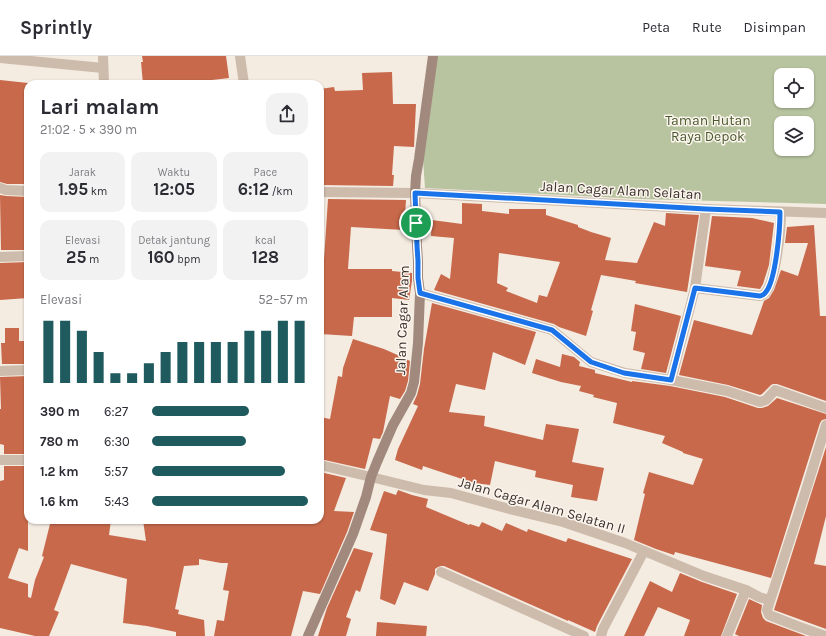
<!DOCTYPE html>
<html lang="id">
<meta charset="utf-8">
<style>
:root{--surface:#fff;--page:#f2f2f3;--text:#2b2b33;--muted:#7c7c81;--line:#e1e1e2;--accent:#1f5a5e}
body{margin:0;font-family:Karla,sans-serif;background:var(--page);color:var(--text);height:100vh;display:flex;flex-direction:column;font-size:15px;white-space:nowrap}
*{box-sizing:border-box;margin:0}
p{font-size:13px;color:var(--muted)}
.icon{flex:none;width:22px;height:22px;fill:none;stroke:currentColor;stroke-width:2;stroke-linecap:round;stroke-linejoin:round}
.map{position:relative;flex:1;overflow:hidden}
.details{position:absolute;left:24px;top:24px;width:300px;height:444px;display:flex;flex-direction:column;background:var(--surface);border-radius:12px;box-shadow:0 1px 3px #0004}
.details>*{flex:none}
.fabs{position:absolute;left:774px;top:12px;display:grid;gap:8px}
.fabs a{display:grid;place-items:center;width:40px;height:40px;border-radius:8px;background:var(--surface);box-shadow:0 1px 3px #0004;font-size:20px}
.pin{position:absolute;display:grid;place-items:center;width:34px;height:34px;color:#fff;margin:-17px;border:2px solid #fff;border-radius:50%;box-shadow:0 1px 4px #0007}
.round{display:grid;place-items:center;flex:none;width:42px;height:42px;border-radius:12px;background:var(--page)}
.headline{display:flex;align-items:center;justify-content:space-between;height:68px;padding:0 16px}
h1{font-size:22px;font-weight:700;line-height:30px}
.figures{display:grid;grid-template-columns:repeat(3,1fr);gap:6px;height:68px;padding:4px 16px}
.figures div{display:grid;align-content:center;border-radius:10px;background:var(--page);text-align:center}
.figures b{font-size:17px;font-weight:700}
.figures small{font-size:11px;font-weight:400}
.figures p{font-size:11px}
.chart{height:112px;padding:8px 16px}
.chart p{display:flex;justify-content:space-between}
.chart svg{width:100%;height:72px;margin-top:4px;stroke:var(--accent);stroke-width:6}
ul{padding:0 16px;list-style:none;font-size:13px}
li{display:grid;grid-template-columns:64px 48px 1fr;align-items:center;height:30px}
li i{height:10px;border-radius:5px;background:var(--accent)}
header{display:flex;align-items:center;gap:24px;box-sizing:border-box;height:56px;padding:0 20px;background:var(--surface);border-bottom:1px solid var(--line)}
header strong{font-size:19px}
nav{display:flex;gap:22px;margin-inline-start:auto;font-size:14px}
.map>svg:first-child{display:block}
</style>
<header>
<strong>Sprintly</strong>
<nav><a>Peta</a><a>Rute</a><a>Disimpan</a></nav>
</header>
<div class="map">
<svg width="826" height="580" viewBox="0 0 826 580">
<rect width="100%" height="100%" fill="#f4ebe1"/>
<path fill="#b8c4a0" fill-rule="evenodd" d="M436,0H826V148L641,143L425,132L423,103ZM781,19H807V45H781ZM781,67H807V93H781Z"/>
<g fill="#c8694b" fill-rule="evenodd">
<polygon points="142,0 226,0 229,22 195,26 195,24 162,26 162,28 143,28 141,6 143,6"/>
<polygon points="392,16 393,48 416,48 414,91 394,90 392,119 394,119 393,130 320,129 320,107 322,107 323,55 320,55 320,33 334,31 335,35 363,34 362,17"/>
<polygon points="0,24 28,27 28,78 25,77 24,111 28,112 28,128 7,128 0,126"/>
<polygon points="0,139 6,140 28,141 28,194 1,194"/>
<polygon points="328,143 406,144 404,174 351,171 348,213 392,213 392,215 412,217 412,225 409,244 392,242 392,261 354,261 352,280 320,278 320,204 324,204"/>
<path d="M462,147L482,148V155L509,158V153H546V159L578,169V171L591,176L611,182L605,204L637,207L654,166L665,170L666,157L699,159L687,236L635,227L636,225L601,219L591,254L593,255L586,280L559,271L554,268L434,234L441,218L450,223L454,182L431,180L432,164L462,168ZM499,197L560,206L547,241L539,239L537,247L506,235L508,232L497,227Z"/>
<polygon points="712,160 752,162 774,167 769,209 763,228 760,233 737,230 741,215 705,210"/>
<polygon points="814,169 820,260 826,260 826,345 777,328 773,328 771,329 762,338 760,339 728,329 679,319 694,264 752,279 764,245 769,242 774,234 781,214 798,220 808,187 785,187 787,171"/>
<polygon points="28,206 28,242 0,244 0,207"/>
<polygon points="432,247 536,276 525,309 493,296 485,334 456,328 449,356 485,360 484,370 543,384 546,368 579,373 572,406 604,412 597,445 571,441 573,429 535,421 536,415 495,405 490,429 474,427 423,410 422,414 395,404 398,393 418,350 413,348 417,339 420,328 424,293"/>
<polygon points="635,248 681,260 666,317 641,313 645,297 633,294 636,276 631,275"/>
<polygon points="5,272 19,272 19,285 25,285 27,308 2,308 1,287 5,287"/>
<polygon points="353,283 384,293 402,301 401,309 403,310 406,303 410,305 408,325 405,335 400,343 390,340 383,376 380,383 373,382 365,413 320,403 320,361 330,363 338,320 342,321 343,312"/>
<polygon points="562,298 574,301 580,306 579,310 595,314 595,317 632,326 632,325 670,330 725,341 758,352 762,352 768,350 777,342 826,358 826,363 822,364 820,367 771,522 675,496 674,499 656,493 634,484 645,438 643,437 649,416 693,429 703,403 683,397 683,396 662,387 665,380 613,367 617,347 593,341 594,339 579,335 581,330 561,326 532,317 536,303 560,311"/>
<polygon points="28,320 28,398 4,398 4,389 0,388 0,353 1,353 0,321"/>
<polygon points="826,391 826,460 814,508 826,510 826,573 774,554"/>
<polygon points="4,410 28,410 28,495 19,492 8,522 28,528 28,541 31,542 35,524 44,501 42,500 51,464 111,464 109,479 146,485 143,464 320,464 320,416 346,422 334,455 354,456 347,476 320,538 303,535 291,580 214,580 217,564 224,565 229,535 223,534 228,507 221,507 199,503 199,509 184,510 175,553 179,554 178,558 204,564 205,580 176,580 176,576 147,570 123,567 127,523 71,508 54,554 59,556 49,580 35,580 0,572 0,425 4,424"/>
<polygon points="398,434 412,439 428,443 426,451 469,469 470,468 479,471 482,466 502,475 506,467 527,476 528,473 566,486 568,482 632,503 597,570 595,576 568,564 568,565 444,510 441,510 438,511 435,513 435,518 428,535 404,526 395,549 380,543 387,478 370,474 384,435 396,439"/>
<polygon points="354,492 373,497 360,536 356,534 346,561 351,563 346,580 318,580 327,552"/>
<polygon points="680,517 702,526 737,538 721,580 684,580 690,564 658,551 644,580 624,580 650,525 672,536"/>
<polygon points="749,543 762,549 761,556 763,562 766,565 806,580 739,580 735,578"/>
<polygon points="377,566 427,570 426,580 376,580"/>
</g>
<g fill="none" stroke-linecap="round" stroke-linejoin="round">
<g stroke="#cdbbac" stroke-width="10">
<polyline points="103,0 104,28"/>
<polyline points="240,0 244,28"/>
<polyline points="0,2 103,12"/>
<polyline points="0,132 6,134 28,135"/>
<polyline points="320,136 415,137 706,153 826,157"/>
<polyline points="0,201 28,200"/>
<polyline points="695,232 706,153"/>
<polyline points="420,237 552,274 591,306 625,317 671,324 727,335 760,346 766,344 775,334 826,352"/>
<polyline points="0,315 28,314"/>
<path d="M671,324L695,232L760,240C761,240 765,238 765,237C776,226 781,172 781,156"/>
<polyline points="0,404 28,404"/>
<polyline points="320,409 371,421 424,434 451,437 513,454 563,466 625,487 704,520 746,534 759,541 769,544"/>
<polyline points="441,516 584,580"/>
<polyline points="601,580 603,573 644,495"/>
<polyline points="727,580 746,534"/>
<polyline points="825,580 797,570 769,559 767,554 806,434 826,369"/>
</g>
<polyline stroke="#a18a7d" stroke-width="10" points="308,580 353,478 366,441 371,421 377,406 393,369 411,337 414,326 418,287 420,237 418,222 418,205 417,190 415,137 416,120 419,103 433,0"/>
</g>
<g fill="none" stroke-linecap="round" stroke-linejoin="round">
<defs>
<path id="route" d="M415,137L706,153L780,156C780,172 776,226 765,237C765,238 761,240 760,240L695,232L671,324L624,317L591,306L552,274L420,237L418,222V205L417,190Z"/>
</defs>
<use href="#route" stroke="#fff" stroke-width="8"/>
<use href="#route" stroke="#1a73e8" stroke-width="5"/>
</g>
<g text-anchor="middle" stroke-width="3" stroke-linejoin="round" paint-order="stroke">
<g font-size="14" fill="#4a5a2e" stroke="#fbf5ee">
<text x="708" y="69">Taman Hutan<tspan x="708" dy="16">Raya Depok</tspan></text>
</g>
<g font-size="14" fill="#3b302b" stroke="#fbf5ee">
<text transform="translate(621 134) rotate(3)" y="5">Jalan Cagar Alam Selatan</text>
<text transform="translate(402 264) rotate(-88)" y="5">Jalan Cagar Alam</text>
<text transform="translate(542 449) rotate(16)" y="5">Jalan Cagar Alam Selatan II</text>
</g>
</g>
</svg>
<div class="fabs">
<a><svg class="icon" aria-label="locate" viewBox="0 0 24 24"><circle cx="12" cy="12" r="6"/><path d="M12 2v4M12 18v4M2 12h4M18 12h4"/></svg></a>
<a><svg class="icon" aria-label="layers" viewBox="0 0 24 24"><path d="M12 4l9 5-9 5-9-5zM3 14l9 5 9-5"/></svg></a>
</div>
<div class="pin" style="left:416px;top:167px;background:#1e9e55"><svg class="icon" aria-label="arrive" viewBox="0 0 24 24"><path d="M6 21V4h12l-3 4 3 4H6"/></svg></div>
<section class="details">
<div class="headline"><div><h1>Lari malam</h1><p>21:02 · 5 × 390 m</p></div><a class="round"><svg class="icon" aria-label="share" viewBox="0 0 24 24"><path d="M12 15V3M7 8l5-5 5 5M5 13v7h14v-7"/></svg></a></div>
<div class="figures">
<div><p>Jarak</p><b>1.95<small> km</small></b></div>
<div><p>Waktu</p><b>12:05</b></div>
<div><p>Pace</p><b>6:12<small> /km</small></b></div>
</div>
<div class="figures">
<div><p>Elevasi</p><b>25<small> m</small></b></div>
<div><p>Detak jantung</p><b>160<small> bpm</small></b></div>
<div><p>kcal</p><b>128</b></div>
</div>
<div class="chart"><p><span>Elevasi</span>52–57 m</p>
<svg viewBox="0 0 160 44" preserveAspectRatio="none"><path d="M5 44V6M15 44V6M25 44V12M35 44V25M45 44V38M55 44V38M65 44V32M75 44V25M85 44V19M95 44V19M105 44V19M115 44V19M125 44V12M135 44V12M145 44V6M155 44V6"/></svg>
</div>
<ul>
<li><b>390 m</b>6:27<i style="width:62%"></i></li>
<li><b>780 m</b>6:30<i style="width:60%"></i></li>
<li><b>1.2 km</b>5:57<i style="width:85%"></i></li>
<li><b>1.6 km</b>5:43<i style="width:100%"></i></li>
</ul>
</section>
</div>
